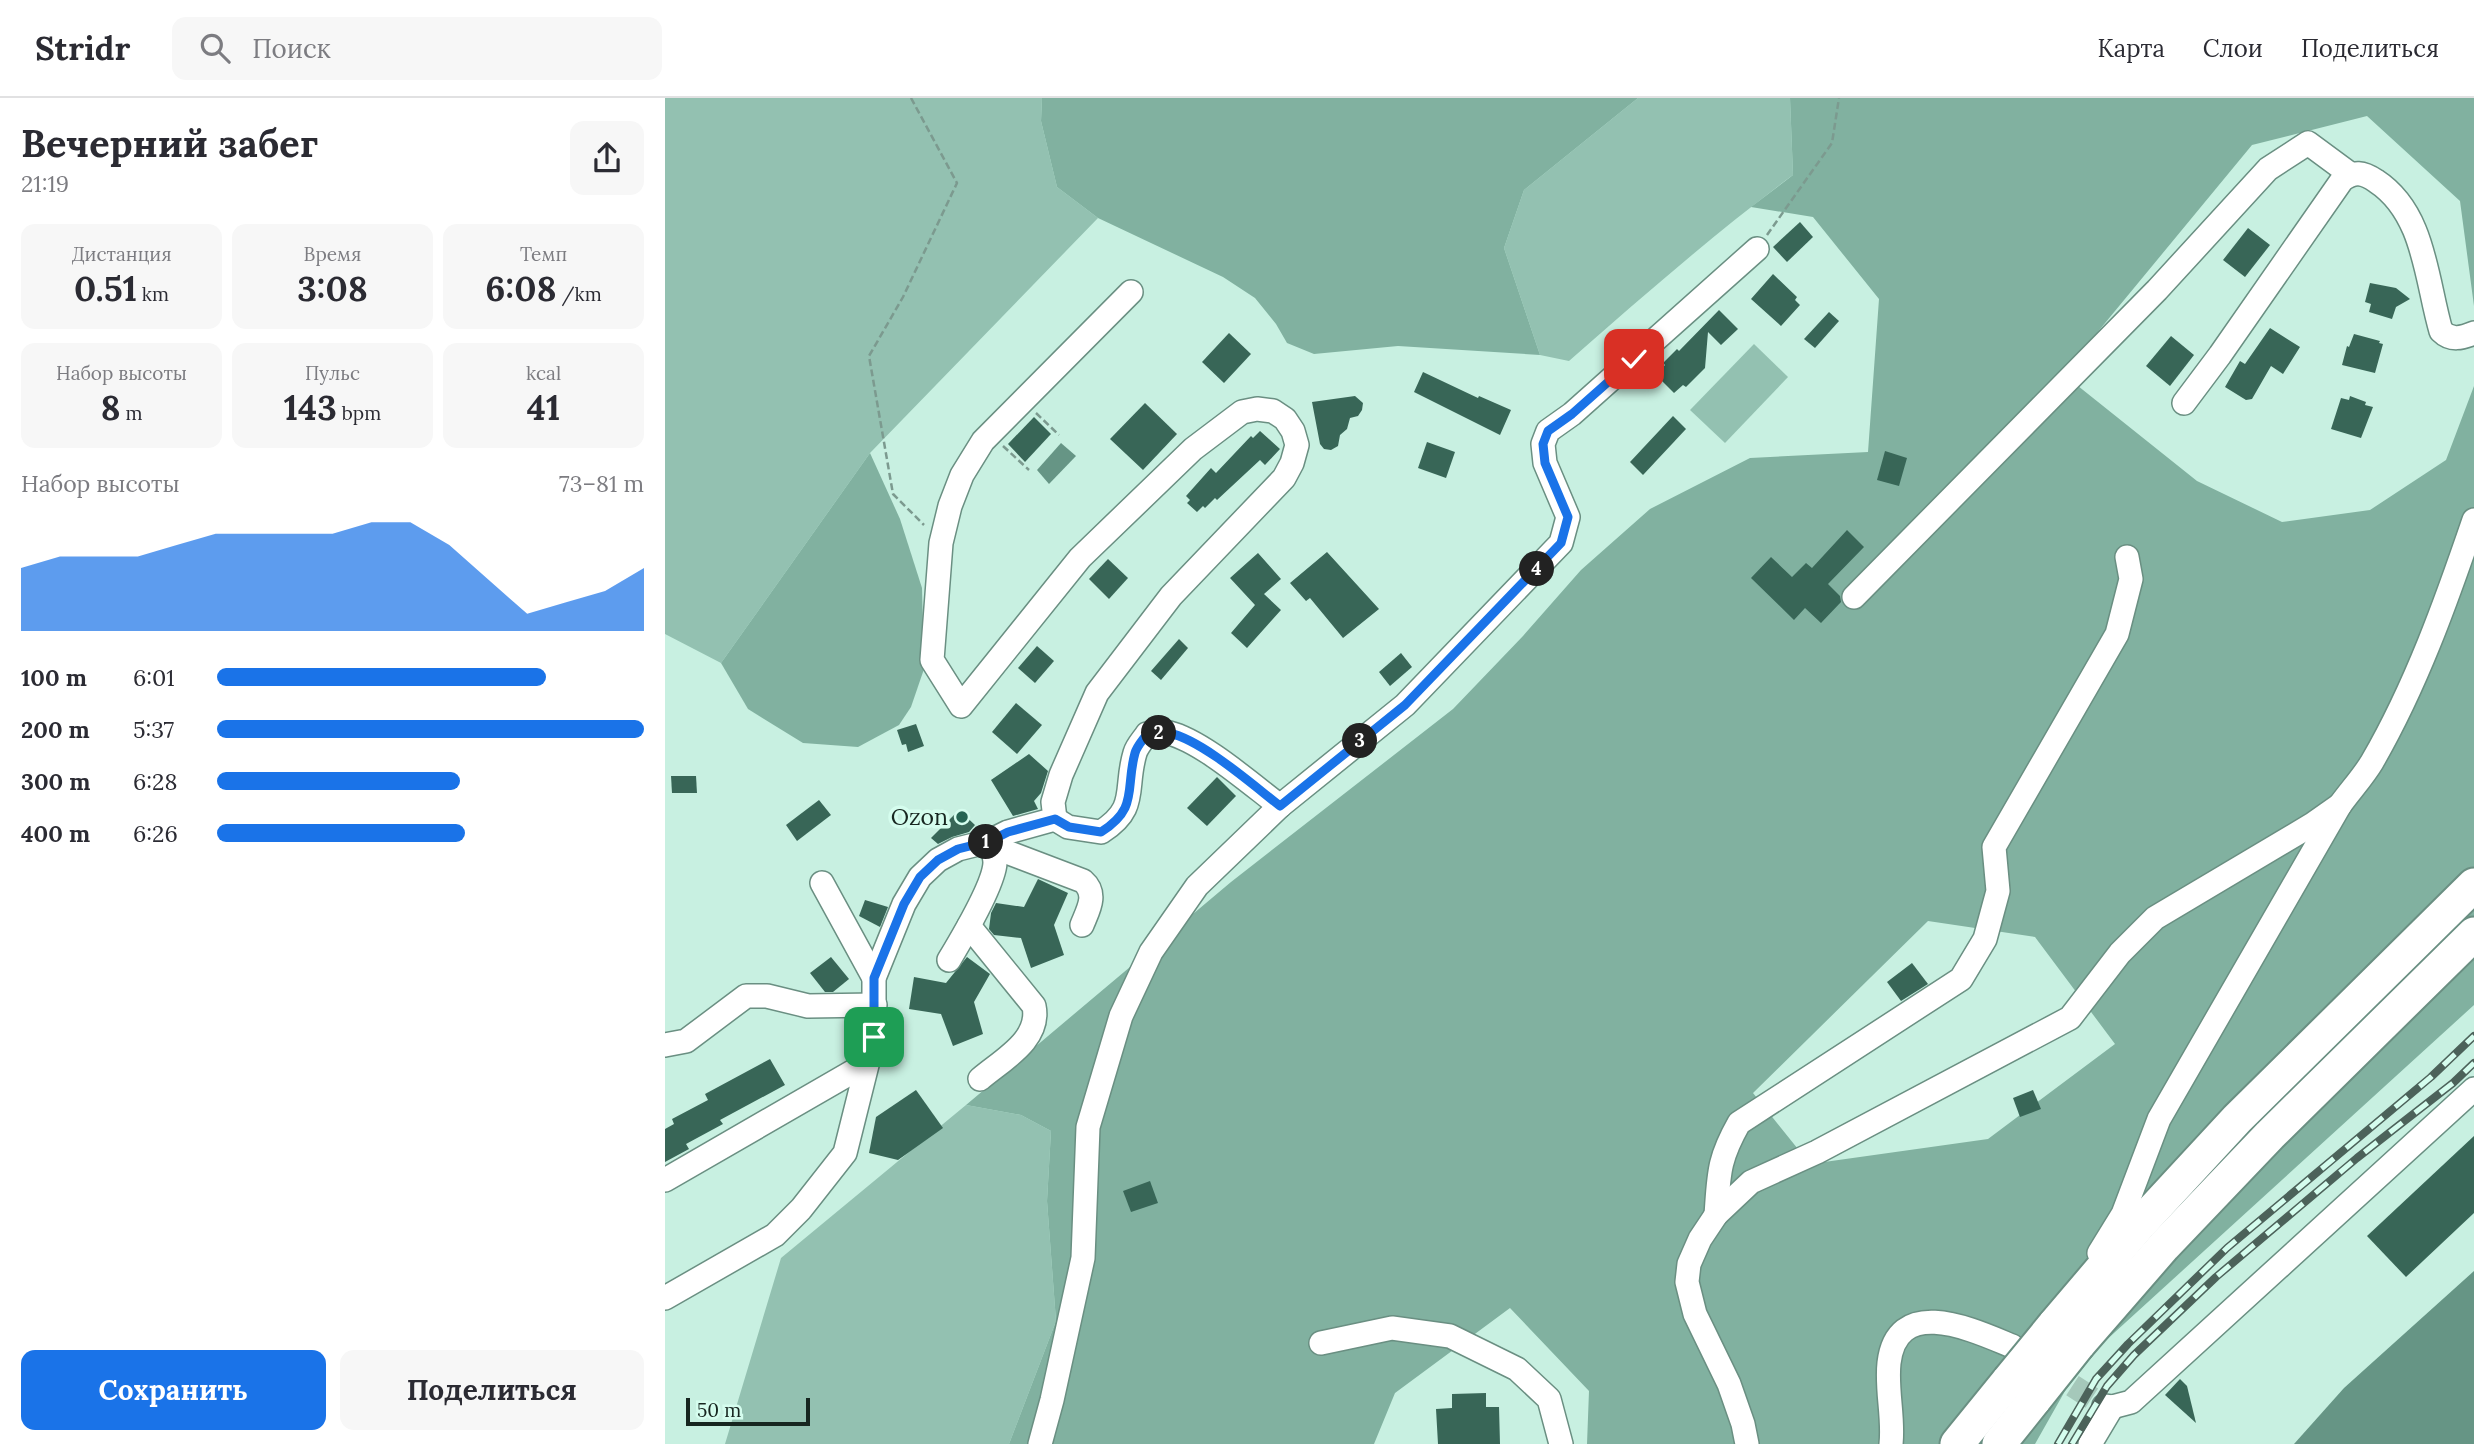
<!DOCTYPE html>
<html lang="ru">
<meta charset="utf-8">
<style>
:root{--surface:#fff;--page:#f7f7f7;--text:#2b2b33;--muted:#7c7c81;--line:#e1e1e2;--accent:#1a73e8}
body{margin:0;font-family:Lora,serif;background:var(--page);color:var(--text);height:100vh;display:flex;flex-direction:column;font-size:26px;white-space:nowrap}
*{box-sizing:border-box;margin:0}
p{font-size:23px;color:var(--muted)}
.icon{flex:none;width:38px;height:38px;fill:none;stroke:currentColor;stroke-width:2;stroke-linecap:round;stroke-linejoin:round}
.map{position:relative;flex:1;overflow:hidden}
.drawer{display:flex;flex-direction:column;background:var(--surface);width:665px}
.drawer>*{flex:none}
.scale{position:absolute;left:21px;bottom:18px;width:124px;box-sizing:border-box;padding-left:7px;border:4px solid #172620;border-top:0;font-size:19px;line-height:24px;white-space:nowrap;color:#172620;-webkit-text-stroke:5px #d5fdee;paint-order:stroke}
.pin{position:absolute;display:grid;place-items:center;width:60px;height:60px;color:#fff;margin:-30px;border-radius:14px;box-shadow:0 4px 10px #0006}
.km{position:absolute;width:35px;height:35px;margin:-18px;border-radius:50%;background:#222;color:#fff;font-size:19px;line-height:35px;text-align:center}
.round{display:grid;place-items:center;flex:none;width:74px;height:74px;border-radius:14px;background:var(--page)}
.summary{display:flex;align-items:center;justify-content:space-between;height:119px;padding:0 21px}
h1{font-size:38px;font-weight:800;line-height:52px}
.figures{display:grid;grid-template-columns:repeat(3,1fr);gap:10px;height:119px;padding:7px 21px}
.figures div{display:grid;align-content:center;border-radius:14px;background:var(--page);text-align:center}
.figures b{font-size:35px;font-weight:800}
.figures small{font-size:19px;font-weight:400}
.figures p{font-size:19px}
.chart{height:196px;padding:14px 21px}
.chart p{display:flex;justify-content:space-between}
.chart svg{width:100%;height:126px;margin-top:7px;fill:var(--accent);opacity:.7}
.action{display:flex;gap:14px;margin-top:auto;padding:14px 21px}
.action a{flex:1;height:80px;border-radius:14px;background:var(--accent);color:#fff;font-size:28px;font-weight:800;line-height:80px;text-align:center}
.action a+a{background:var(--page);color:var(--text)}
ul{padding:0 21px;list-style:none;font-size:23px}
li{display:grid;grid-template-columns:112px 84px 1fr;align-items:center;height:52px}
li i{height:18px;border-radius:9px;background:var(--accent)}
header{display:flex;align-items:center;gap:42px;box-sizing:border-box;height:98px;padding:0 35px;background:var(--surface);border-bottom:2px solid var(--line)}
header strong{font-size:33px}
nav{display:flex;gap:38px;margin-inline-start:auto;font-size:24px}
.search{width:490px;height:63px;background:var(--page);display:flex;align-items:center;gap:18px;box-sizing:border-box;padding:0 24px;border-radius:14px;color:var(--muted);font-size:26px}
main{display:flex;flex:1;min-height:0}
.map>svg:first-child{display:block}
</style>
<header>
<strong>Stridr</strong>
<div class="search"><svg class="icon" aria-label="search" viewBox="0 0 24 24"><circle cx="10" cy="10" r="6"/><path d="M15 15l6 6"/></svg>Поиск</div>
<nav><a>Карта</a><a>Слои</a><a>Поделиться</a></nav>
</header>
<main>
<section class="drawer">
<div class="summary"><div><h1>Вечерний забег</h1><p>21:19</p></div><a class="round"><svg class="icon" aria-label="share" viewBox="0 0 24 24"><path d="M12 15V3M7 8l5-5 5 5M5 13v7h14v-7"/></svg></a></div>
<div class="figures">
<div><p>Дистанция</p><b>0.51<small> km</small></b></div>
<div><p>Время</p><b>3:08</b></div>
<div><p>Темп</p><b>6:08<small> /km</small></b></div>
</div>
<div class="figures">
<div><p>Набор высоты</p><b>8<small> m</small></b></div>
<div><p>Пульс</p><b>143<small> bpm</small></b></div>
<div><p>kcal</p><b>41</b></div>
</div>
<div class="chart"><p><span>Набор высоты</span>73–81 m</p>
<svg viewBox="0 0 160 44" preserveAspectRatio="none"><path d="M0 44V22L10 18L20 18L30 18L40 14L50 10L60 10L70 10L80 10L90 6L100 6L110 14L120 26L130 38L140 34L150 30L160 22V44z"/></svg>
</div>
<ul>
<li><b>100 m</b>6:01<i style="width:77%"></i></li>
<li><b>200 m</b>5:37<i style="width:100%"></i></li>
<li><b>300 m</b>6:28<i style="width:57%"></i></li>
<li><b>400 m</b>6:26<i style="width:58%"></i></li>
</ul>
<div class="action"><a>Сохранить</a><a>Поделиться</a></div>
</section>
<div class="map">
<svg width="1809" height="1346" viewBox="0 0 1809 1346">
<rect width="100%" height="100%" fill="#c8f0e1"/>
<g fill="#93c1b1">
<polygon points="0,0 377,0 376,23 392,89 433,120 205,355 56,565 0,536"/>
<path d="M973,0H1125L1128,77C1050,135 977,199 904,263L875,257L839,150L859,92Z"/>
<polygon points="1089,246 1123,279 1060,345 1025,312"/>
<polygon points="301,1007 356,1017 386,1033 382,1103 391,1223 344,1346 60,1346 116,1160"/>
</g>
<g fill="#81b1a0" fill-rule="evenodd">
<polygon points="377,0 973,0 859,92 839,150 875,257 733,248 649,256 622,245 611,226 590,200 558,179 433,120 392,89 376,23"/>
<path d="M1125,0H1809V208L1795,103L1702,18L1587,47L1398,276L1532,383L1617,424L1705,412L1781,362L1809,288V907L1438,1245L1400,1293L1370,1346H922L924,1293L845,1210L730,1295L709,1346H344L391,1223L382,1103L386,1033L356,1017L301,1007L566,784L788,611L858,538L916,472L985,411L1085,360L1203,354L1214,201L1148,119L1086,109L1128,77ZM1263,823L1370,839L1450,946L1323,1041L1145,1066L1088,995Z"/>
<polygon points="205,355 235,421 257,490 259,571 246,609 234,627 193,649 138,645 83,611 56,565"/>
</g>
<g fill="#669585">
<polygon points="396,345 411,358 384,386 372,372"/>
<polygon points="1809,1173 1809,1346 1629,1346 1679,1290"/>
</g>
<g fill="#386657">
<polygon points="1135,124 1148,139 1122,164 1108,149"/>
<polygon points="1583,130 1605,147 1580,179 1558,162"/>
<polygon points="1108,176 1132,199 1130,202 1135,207 1116,228 1086,201"/>
<polygon points="1705,185 1731,190 1745,201 1731,209 1727,221 1704,214 1706,206 1700,204"/>
<polygon points="1054,212 1073,231 1056,247 1043,234 1040,270 1021,289 1018,287 1009,295 991,277 1000,267 998,265 1012,251 1014,253"/>
<polygon points="1164,214 1174,223 1150,250 1139,241"/>
<polygon points="1605,230 1635,249 1618,276 1606,268 1587,301 1581,302 1560,289 1575,263 1580,266"/>
<polygon points="564,235 586,256 559,285 537,264"/>
<polygon points="1689,236 1715,243 1714,245 1718,246 1710,275 1677,267 1682,248 1684,249"/>
<polygon points="1506,238 1529,257 1505,288 1481,268"/>
<polygon points="758,274 813,300 814,298 846,312 835,337 749,294"/>
<polygon points="690,298 698,305 697,312 693,318 685,320 682,331 675,337 673,348 666,352 659,351 655,346 647,304"/>
<polygon points="1685,298 1701,304 1700,307 1708,309 1696,340 1666,331 1676,300 1684,302"/>
<polygon points="480,305 512,336 478,372 445,341"/>
<polygon points="1008,318 1021,331 978,377 965,364"/>
<polygon points="369,319 386,336 360,364 343,346"/>
<polygon points="595,333 615,351 600,367 595,362 552,402 550,400 540,410 538,408 532,414 522,405 525,402 521,398 546,370 551,375 586,338 588,340"/>
<polygon points="762,344 790,354 781,380 753,370"/>
<polygon points="1220,353 1242,360 1234,388 1212,382"/>
<polygon points="1182,432 1199,449 1163,486 1175,498 1176,504 1156,525 1140,510 1129,522 1086,480 1106,459 1127,479 1141,465 1147,470"/>
<polygon points="662,454 714,511 678,540 645,500 641,503 625,485"/>
<polygon points="593,455 616,481 599,496 616,512 582,550 566,535 590,507 565,480"/>
<polygon points="443,461 463,480 444,501 424,481"/>
<polygon points="514,541 523,550 496,582 486,573"/>
<polygon points="372,548 389,563 370,585 353,570"/>
<polygon points="736,555 747,569 725,588 714,574"/>
<polygon points="351,605 377,627 352,656 327,634"/>
<polygon points="251,626 259,648 243,654 241,646 237,647 232,632"/>
<polygon points="364,656 383,673 376,695 369,703 373,711 348,718 326,682"/>
<polygon points="6,678 31,678 32,695 7,695"/>
<polygon points="552,679 571,698 542,728 522,710"/>
<polygon points="154,702 166,717 132,743 121,727"/>
<polygon points="294,712 310,727 304,734 287,739 273,746 266,740"/>
<polygon points="373,781 403,795 389,827 399,857 366,870 356,840 329,837 324,831 326,815 331,805 359,809"/>
<polygon points="200,802 223,809 215,829 194,818"/>
<polygon points="166,859 184,881 168,894 160,894 145,875"/>
<polygon points="302,859 325,876 309,904 318,936 288,948 276,916 244,911 249,879 281,885"/>
<polygon points="1247,865 1263,886 1236,903 1222,884"/>
<polygon points="105,961 120,987 55,1022 58,1026 21,1046 24,1051 0,1064 0,1031 9,1026 7,1021 43,1002 40,996"/>
<polygon points="251,992 278,1030 233,1062 204,1055 211,1019"/>
<polygon points="1368,992 1376,1011 1355,1019 1348,1000"/>
<polygon points="1809,1038 1809,1115 1741,1179 1702,1138"/>
<polygon points="485,1083 493,1105 466,1114 458,1093"/>
<polygon points="1515,1281 1522,1288 1531,1325 1500,1297"/>
<polygon points="821,1295 821,1309 834,1309 835,1346 773,1346 771,1311 787,1310 787,1296"/>
</g>
<g fill="none" stroke-linecap="round" stroke-linejoin="round">
<polyline stroke="#a5c8ba" stroke-width="23" stroke-dasharray="23 11" stroke-linecap="butt" points="1379,1269 1439,1308"/>
<defs>
<g id="minor">
<path d="M1519,305L1555,257L1677,82C1689,73 1698,74 1711,83C1760,115 1761,182 1776,233C1786,243 1797,240 1809,235"/>
<polyline points="1189,499 1492,192 1603,71 1643,45 1685,76"/>
<path d="M390,721L403,729L436,734C474,710 459,691 470,655C472,648 478,642 482,636C490,635 497,633 504,635C537,643 587,687 615,708"/>
<path d="M326,748L418,783C433,796 423,812 417,827"/>
<polyline points="157,785 209,880"/>
<path d="M304,828L369,908C376,942 337,962 315,981"/>
<path d="M284,862C296,842 329,786 330,765C330,757 327,751 325,743"/>
<polyline points="0,947 21,943 81,898 102,898 143,908 210,907"/>
<polyline points="0,1082 201,966"/>
<path d="M1051,1117C1054,1076 1053,1062 1074,1025L1296,881L1320,841L1333,793L1329,749L1452,536L1466,481L1462,459"/>
<path d="M1434,1155L1458,1116L1494,1021L1675,707C1685,693 1698,679 1707,664C1751,588 1781,504 1809,422"/>
<polyline points="0,1200 110,1137 136,1111 180,1055 209,939 209,880 239,806 255,779 273,762 293,751 325,743 343,734 390,721 388,704 396,677 432,595 506,498 619,380 627,365 632,347 628,333 620,321 608,313 592,311 577,314 528,351 415,460 296,608 267,562 276,445 285,408 297,377 318,343 466,194"/>
<polyline points="656,1245 727,1230 785,1238 852,1271 884,1301 896,1346"/>
<polyline points="1439,1308 1447,1309 1466,1304 1809,991"/>
<polyline points="375,1346 387,1302 418,1160 423,1029 456,918 486,854 532,788 615,708 740,607 896,445 903,419 880,365 878,346 883,333 907,316 1092,151"/>
<polyline points="1082,1346 1078,1326 1064,1286 1030,1216 1022,1184 1024,1166 1035,1141 1051,1117 1086,1084 1152,1054 1405,920 1455,855 1490,820 1648,726 1675,707"/>
<path d="M1226,1346C1229,1319 1221,1292 1224,1265C1232,1196 1308,1232 1347,1248"/>
<polyline points="1425,1346 1447,1309"/>
</g>
<g id="highway">
<polyline points="1389,1227 1474,1127 1572,1021 1809,787"/>
<polyline points="1413,1247 1499,1148 1605,1037 1809,836"/>
<polyline points="1292,1346 1344,1282"/>
<polyline points="1334,1346 1370,1301"/>
</g>
</defs>
<use href="#minor" stroke="#6a8f82" stroke-width="26"/>
<use href="#highway" stroke="#6a8f82" stroke-width="37"/>
<g stroke="#7c9a8f" stroke-width="2.5" stroke-dasharray="7 3.5" stroke-linecap="butt">
<polyline points="246,0 292,85 238,199 204,258 228,396 259,427"/>
<polyline points="1102,137 1167,45 1174,0"/>
<polyline points="371,315 394,337"/>
<polyline points="338,348 364,372"/>
</g>
<use href="#minor" stroke="#fff" stroke-width="23"/>
<use href="#highway" stroke="#fff" stroke-width="33"/>
<defs>
<g id="rail">
<polyline points="1393,1346 1431,1281 1463,1246 1562,1150 1766,979 1809,938"/>
<polyline points="1407,1346 1442,1288 1469,1257 1551,1179 1692,1060 1788,985 1809,965"/>
</g>
</defs>
<use href="#rail" stroke="#4c625a" stroke-width="8"/>
<use href="#rail" stroke="#d5fdee" stroke-width="5" stroke-dasharray="16" stroke-linecap="butt"/>
<defs>
<g id="highway-bridge">
<polyline points="1344,1282 1389,1227"/>
<polyline points="1370,1301 1413,1247"/>
</g>
</defs>
<use href="#highway-bridge" stroke="#6a8f82" stroke-width="37" stroke-linecap="butt"/>
<use href="#highway-bridge" stroke="#fff" stroke-width="33"/>
</g>
<g fill="none" stroke-linecap="round" stroke-linejoin="round">
<defs>
<path id="route" d="M209,939V880L239,806L255,779L273,762L293,751L325,743L343,734L390,721L404,729L436,734C474,710 460,691 470,655C472,648 478,642 482,636C490,635 497,633 504,635C537,642 588,687 615,708L740,607L896,445L903,419L880,365L878,346L883,333L907,316L969,261"/>
</defs>
<use href="#route" stroke="#fff" stroke-width="14"/>
<use href="#route" stroke="#1a73e8" stroke-width="9"/>
</g>
<circle fill="#266553" stroke="#d5fdee" stroke-width="2.5" cx="297" cy="719" r="7"/>
<g text-anchor="middle" stroke-width="7" stroke-linejoin="round" paint-order="stroke">
<g font-size="23" fill="#172620" stroke="#d5fdee" text-anchor="end">
<text x="283" y="727">Ozon</text>
</g>
</g>
</svg>
<div class="scale">50 m</div>
<div class="pin" style="left:209px;top:939px;background:#1e9e55"><svg class="icon" aria-label="arrive" viewBox="0 0 24 24"><path d="M6 21V4h12l-3 4 3 4H6"/></svg></div>
<div class="pin" style="left:969px;top:261px;background:#d93025"><svg class="icon" aria-label="check" viewBox="0 0 24 24"><path d="M5 12l5 5 9-10"/></svg></div>
<b class="km" style="left:321px;top:744px">1</b>
<b class="km" style="left:494px;top:635px">2</b>
<b class="km" style="left:695px;top:643px">3</b>
<b class="km" style="left:872px;top:471px">4</b>
</div>
</main>
